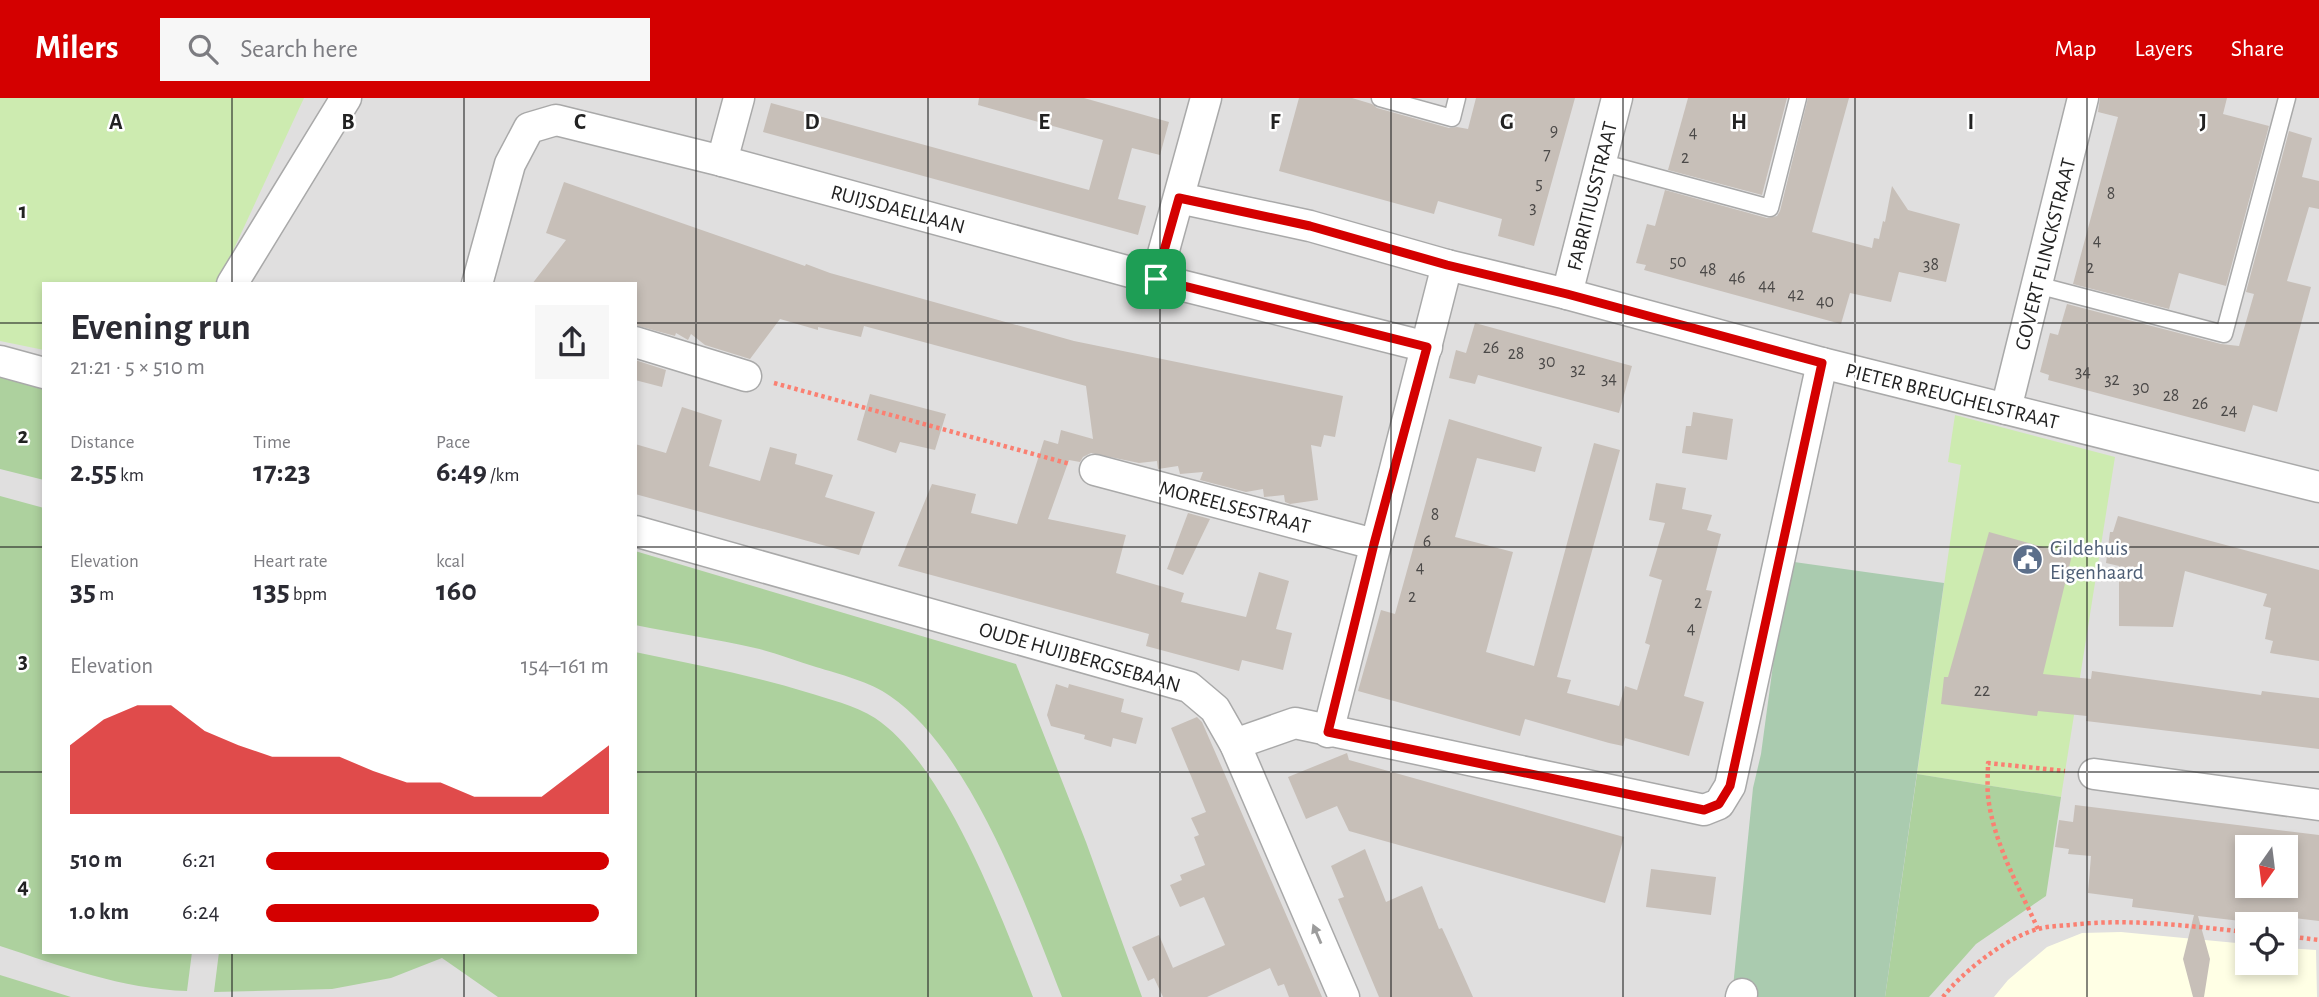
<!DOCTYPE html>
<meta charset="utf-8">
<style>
:root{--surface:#fff;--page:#f7f7f7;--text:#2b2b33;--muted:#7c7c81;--accent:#d40000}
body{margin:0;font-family:"Alegreya Sans",sans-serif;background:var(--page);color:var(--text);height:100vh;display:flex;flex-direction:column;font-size:26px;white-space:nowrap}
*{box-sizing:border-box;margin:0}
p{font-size:23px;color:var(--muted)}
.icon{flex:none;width:38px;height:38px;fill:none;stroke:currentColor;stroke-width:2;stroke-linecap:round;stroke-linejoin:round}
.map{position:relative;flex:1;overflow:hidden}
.side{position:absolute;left:42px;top:184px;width:595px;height:672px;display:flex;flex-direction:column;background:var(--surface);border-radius:0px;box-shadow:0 4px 10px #0003}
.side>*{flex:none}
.needle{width:46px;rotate:194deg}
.controls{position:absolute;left:2235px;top:737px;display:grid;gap:14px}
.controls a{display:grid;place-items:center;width:63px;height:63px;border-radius:0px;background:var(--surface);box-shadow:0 4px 10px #0003;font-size:35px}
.pin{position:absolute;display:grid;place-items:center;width:60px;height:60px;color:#fff;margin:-30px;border-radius:14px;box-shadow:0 4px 10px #0006}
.round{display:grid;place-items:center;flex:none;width:74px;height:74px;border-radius:0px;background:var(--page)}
.overview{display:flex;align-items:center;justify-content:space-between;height:119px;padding:0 28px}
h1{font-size:38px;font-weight:700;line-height:52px}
.figures{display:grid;grid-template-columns:repeat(3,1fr);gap:10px;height:119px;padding:7px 28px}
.figures div{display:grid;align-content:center}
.figures b{font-size:30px;font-weight:700}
.figures small{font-size:19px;font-weight:400}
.figures p{font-size:19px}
.chart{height:196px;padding:14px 28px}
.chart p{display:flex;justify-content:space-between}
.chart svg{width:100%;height:126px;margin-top:7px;fill:var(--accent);opacity:.7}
ul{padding:0 28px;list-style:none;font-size:23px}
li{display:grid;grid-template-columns:112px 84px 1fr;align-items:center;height:52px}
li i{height:18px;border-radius:9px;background:var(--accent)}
header{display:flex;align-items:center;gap:42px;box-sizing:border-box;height:98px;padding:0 35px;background:var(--accent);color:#fff}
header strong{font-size:33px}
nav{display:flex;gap:38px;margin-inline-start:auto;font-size:24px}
.search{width:490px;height:63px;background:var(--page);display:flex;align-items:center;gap:18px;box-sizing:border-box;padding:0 24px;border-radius:0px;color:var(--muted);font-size:26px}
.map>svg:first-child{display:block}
</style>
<header>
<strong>Milers</strong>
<div class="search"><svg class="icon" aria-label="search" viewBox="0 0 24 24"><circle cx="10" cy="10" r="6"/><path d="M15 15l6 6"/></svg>Search here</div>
<nav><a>Map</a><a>Layers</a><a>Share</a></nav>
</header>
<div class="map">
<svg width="2319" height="899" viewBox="0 0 2319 899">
<rect width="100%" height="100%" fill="#f2efe9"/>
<path fill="#e0dfdf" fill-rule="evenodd" d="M0,0H2319V899H0ZM44,186H635V854H44ZM2247,749H2286V788H2247ZM2247,826H2286V864H2247Z"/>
<polygon fill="#ffffe5" points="2121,834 2247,846 2247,864 2286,864 2286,850 2316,852 2317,899 1994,899 2008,882 2047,849 2082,835"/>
<g fill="#cdebb0">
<polygon points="0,0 304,0 218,185 44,186 44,252 0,243"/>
<polygon points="1955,317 2115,359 2061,699 1917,676 1961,367 1948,364"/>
</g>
<g fill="#add19e">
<polygon points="0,275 44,287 44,382 0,371"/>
<path d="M0,398L44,410V854H192L187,893C122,891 61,868 0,848Z"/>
<path d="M635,453L1016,566L1086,744L1142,899H1062C1027,810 971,653 890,598C871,584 839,576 816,569C796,563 776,555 755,550C716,541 675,535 635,527Z"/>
<path d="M635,554C693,566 750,577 806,594C828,601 855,607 875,620C946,667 1002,821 1033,899H498L442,860L391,880L332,891L214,894L219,854H635Z"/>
<polygon points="1917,676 2061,699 2046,798 1976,846 1929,899 1885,899"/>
<polygon points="0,877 71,899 0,899"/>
</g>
<polygon fill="#aacbaf" points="1787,463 1944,485 1885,899 1732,899 1753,690 1761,656"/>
<g fill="#c7bfb8" fill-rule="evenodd">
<polygon points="979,0 1084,0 1169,24 1160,57 1132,50 1118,101 1146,108 1138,137 763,34 771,5 1089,92 1103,42 978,7"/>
<polygon points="1299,0 1352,0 1372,6 1377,10 1449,30 1457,29 1468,31 1476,0 1575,0 1534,148 1498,138 1502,121 1438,103 1434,116 1279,73"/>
<polygon points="1688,0 1787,0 1762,97 1668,72"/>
<polygon points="1808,0 1849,0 1812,134 1872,150 1874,140 1879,141 1883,123 1885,124 1892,88 1908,112 1960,126 1946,184 1899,174 1891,204 1850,195 1841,226 1644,172 1646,167 1636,165 1647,126 1655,128 1665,92 1767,120 1777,118 1780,113"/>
<polygon points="2100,0 2227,0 2223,16 2269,28 2226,188 2179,175 2169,211 2073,186 2118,19 2098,14"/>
<polygon points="2289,33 2312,40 2302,79 2319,83 2319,111 2309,109 2287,183 2311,189 2277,314 2253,307 2245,334 2048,282 2049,277 2040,274 2050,235 2058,237 2067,206 2221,246 2239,248 2254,196 2246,194"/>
<polygon points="564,84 805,168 806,166 830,175 1074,243 1343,298 1335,339 1324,337 1321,349 1311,347 1318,402 1290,406 1285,404 1284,397 1264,399 1263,391 1246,394 1200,382 1203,374 1180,376 1178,368 1158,371 1157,363 1139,365 1091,355 1083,359 1080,364 1069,362 1048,421 1126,437 1116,475 1184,495 1181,504 1246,519 1259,474 1289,483 1276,531 1292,535 1283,572 1242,562 1239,573 1146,548 1149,536 898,468 932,386 976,396 971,415 1017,426 1044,342 1058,346 1061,332 1093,341 1086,288 864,228 861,239 818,229 818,232 780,221 750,261 705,247 691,236 688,242 676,235 675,238 635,227 635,186 532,186 566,142 546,135"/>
<polygon points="1475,225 1632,268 1619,315 1478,277 1475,286 1449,280 1456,252 1466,255"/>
<polygon points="635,262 666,272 662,289 635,282"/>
<polygon points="870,296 946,316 935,352 900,344 896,355 857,342"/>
<polygon points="682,309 722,322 709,368 760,383 770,349 797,356 795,366 833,377 825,399 875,414 859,457 635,396 635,346 666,355"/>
<polygon points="1693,314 1733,321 1727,362 1682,355 1686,328 1691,328"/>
<polygon points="1449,321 1542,349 1535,374 1477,360 1455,439 1513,454 1486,554 1534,568 1594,345 1620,352 1557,579 1571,582 1567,595 1619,608 1625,588 1637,592 1650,547 1645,545 1662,482 1649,478 1665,425 1649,422 1656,385 1686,390 1682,411 1712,417 1707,432 1721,436 1706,492 1712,493 1684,598 1704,604 1689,658 1625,640 1623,648 1609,645 1525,621 1520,638 1358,593 1381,512 1395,516"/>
<polygon points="1188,415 1210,421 1183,477 1167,471"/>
<polygon points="2118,418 2319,472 2319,563 2270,555 2273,543 2265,541 2271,510 2263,508 2267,496 2185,473 2173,529 2119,528 2119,468 2106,465 2110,434 2113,434"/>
<polygon points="1989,434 2072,457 2043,576 2091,581 2092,573 2261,597 2262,593 2319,600 2319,651 2086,623 2087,618 2038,613 2037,618 1941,606 1944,579 1948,579"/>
<polygon points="1056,586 1068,590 1069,586 1124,601 1121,614 1143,620 1136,646 1113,640 1111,649 1084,641 1085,637 1051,628 1047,617"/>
<polygon points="1197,619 1202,624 1322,899 1289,899 1284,886 1278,888 1270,870 1207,899 1163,899 1154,880 1148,883 1132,849 1159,837 1173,870 1166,873 1225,847 1204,799 1180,809 1170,787 1182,782 1180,777 1205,767 1194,739 1199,737 1191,720 1206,714 1171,630"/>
<polygon points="1347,655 1349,662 1624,739 1605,805 1349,733 1337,708 1306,721 1288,679"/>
<path d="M2075,707L2319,737V823L2251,815L2249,824L2198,818L2210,861L2204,899H2193L2183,861L2194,817L2132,809L2133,801L2088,795L2091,758L2068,756L2069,751L2055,749L2059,722L2073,724ZM2247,749H2286V788H2247Z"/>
<polygon points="1365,751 1386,804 1422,788 1439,831 1442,830 1448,843 1473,899 1379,899 1338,801 1344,799 1331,768"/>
<polygon points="1651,771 1716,779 1711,817 1646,809"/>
</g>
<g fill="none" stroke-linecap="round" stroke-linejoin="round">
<defs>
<g id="lane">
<polyline points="1380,0 1452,20 1457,0"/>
<polyline points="1600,64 1770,110 1798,0"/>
<polyline points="2037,187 2224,236 2287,0"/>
</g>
<g id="street">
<polyline points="722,63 739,0"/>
<polyline points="1179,100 1310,128 1447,167 1567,196 1822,265 2319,389"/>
<polyline points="1156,181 1206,0"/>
<polyline points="232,186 346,0"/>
<polyline points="477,186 510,66 529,30 556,22 722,63 1156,181 1427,249"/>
<polyline points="1567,196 1617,0"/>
<polyline points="635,244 746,278"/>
<polyline points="0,263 44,275"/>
<polyline points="2006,311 2083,0"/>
<polyline points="1095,372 1374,446"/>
<polyline points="635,433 1189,589 1215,611 1235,646 1344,899"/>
<polyline points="1328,634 1447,167"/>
<polyline points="1235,646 1295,625 1704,712 1719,706 1730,688 1822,265"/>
<polyline points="2094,676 2319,707"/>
<polyline points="1741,899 1742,896"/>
</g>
</defs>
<use href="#lane" stroke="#a9a9a9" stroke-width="19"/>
<use href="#street" stroke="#a9a9a9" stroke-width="33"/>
<g stroke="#fa8072" stroke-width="4.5" stroke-dasharray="3.5 3.5" stroke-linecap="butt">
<polyline points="774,285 1070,366"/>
<path d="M2038,831C2019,789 1993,744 1988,698C1987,687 1988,675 1988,665L2065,673"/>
<polyline points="2286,838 2319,842"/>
<path d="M1943,899C1962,874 2007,839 2038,831C2048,828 2060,828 2070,827C2129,820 2188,828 2247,834"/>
</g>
<use href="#lane" stroke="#fff" stroke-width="16"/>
<use href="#street" stroke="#fff" stroke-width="30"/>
</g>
<defs><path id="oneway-solid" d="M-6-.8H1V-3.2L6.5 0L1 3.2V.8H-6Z" transform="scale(1.75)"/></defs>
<use fill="#9c9c9c" href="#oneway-solid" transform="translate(1317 836) rotate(-113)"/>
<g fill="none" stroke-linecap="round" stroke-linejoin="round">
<defs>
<polygon id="route" points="1179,100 1310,128 1447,167 1567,196 1822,265 1730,688 1719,706 1704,712 1328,634 1374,446 1427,249 1156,181"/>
</defs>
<use href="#route" stroke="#fff" stroke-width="14"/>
<use href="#route" stroke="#d40000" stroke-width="9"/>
</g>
<path fill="none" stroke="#222" stroke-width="2" stroke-opacity="0.55" d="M232,0V186M464,0V186M696,0V899M928,0V899M1160,0V899M1391,0V899M1623,0V899M1855,0V899M2087,0V899M0,225H44M635,225H2319M0,449H44M635,449H2319M0,674H44M635,674H2319M232,854V899M464,854V899"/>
<defs>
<symbol id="civic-disc" viewBox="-11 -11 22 22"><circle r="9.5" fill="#5c6f8a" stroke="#fff"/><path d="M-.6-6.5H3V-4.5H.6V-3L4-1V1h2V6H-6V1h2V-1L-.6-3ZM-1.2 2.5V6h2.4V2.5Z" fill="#fff"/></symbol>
</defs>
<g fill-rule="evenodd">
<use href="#civic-disc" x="2010" y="444" width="35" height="35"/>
</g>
<g text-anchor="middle" stroke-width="5" stroke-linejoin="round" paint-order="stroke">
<g font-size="18" fill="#4b4948">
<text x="1554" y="38">9</text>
<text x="1693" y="40">4</text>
<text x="1547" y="62">7</text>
<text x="1685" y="65">2</text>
<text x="1539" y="91">5</text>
<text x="2111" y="101">8</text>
<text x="1533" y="115">3</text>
<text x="2097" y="148">4</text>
<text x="1678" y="169">50</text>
<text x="1931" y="172">38</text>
<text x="2090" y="175">2</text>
<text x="1708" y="177">48</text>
<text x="1737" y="185">46</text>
<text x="1767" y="193">44</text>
<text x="1796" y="202">42</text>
<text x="1825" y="209">40</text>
<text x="1491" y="255">26</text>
<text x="1516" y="261">28</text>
<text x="1547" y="269">30</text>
<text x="1578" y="277">32</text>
<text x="2083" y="279">34</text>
<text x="1609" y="286">34</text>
<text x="2112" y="287">32</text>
<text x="2141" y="295">30</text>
<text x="2171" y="303">28</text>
<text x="2200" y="311">26</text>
<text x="2229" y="318">24</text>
<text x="1435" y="422">8</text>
<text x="1427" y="449">6</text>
<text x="1420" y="475">4</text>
<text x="1412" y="504">2</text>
<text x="1698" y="510">2</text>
<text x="1691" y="536">4</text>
<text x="1982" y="598">22</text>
</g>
<g font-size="21" fill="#222" stroke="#fff">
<text transform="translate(1592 98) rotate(-76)" y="7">FABRITIUSSTRAAT</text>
<text transform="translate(898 111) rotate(15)" y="7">RUIJSDAELLAAN</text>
<text transform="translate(2045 156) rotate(-76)" y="7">GOVERT FLINCKSTRAAT</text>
<text transform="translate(1952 298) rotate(14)" y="7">PIETER BREUGHELSTRAAT</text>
<text transform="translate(1235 409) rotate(15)" y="7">MOREELSESTRAAT</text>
<text transform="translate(1080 559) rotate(16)" y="7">OUDE HUIJBERGSEBAAN</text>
</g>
<g font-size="21" fill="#4e5e75" stroke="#fff" text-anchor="start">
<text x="2050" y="457">Gildehuis<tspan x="2050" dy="24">Eigenhaard</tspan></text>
</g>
</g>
<g font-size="23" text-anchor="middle" font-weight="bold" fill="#222" stroke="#fff" stroke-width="5" stroke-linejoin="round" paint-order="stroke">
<text x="116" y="31">A</text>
<text x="348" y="31">B</text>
<text x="580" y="31">C</text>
<text x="812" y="31">D</text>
<text x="1044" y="31">E</text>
<text x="1275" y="31">F</text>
<text x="1507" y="31">G</text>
<text x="1739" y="31">H</text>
<text x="1971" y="31">I</text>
<text x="2203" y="31">J</text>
<text x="23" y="120">1</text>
<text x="23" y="345">2</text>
<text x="23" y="570">3</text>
<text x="23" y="795">4</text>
</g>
</svg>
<div class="controls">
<a><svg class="needle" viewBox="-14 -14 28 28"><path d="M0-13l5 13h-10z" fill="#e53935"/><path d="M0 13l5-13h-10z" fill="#7c7c81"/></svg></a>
<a><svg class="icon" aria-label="locate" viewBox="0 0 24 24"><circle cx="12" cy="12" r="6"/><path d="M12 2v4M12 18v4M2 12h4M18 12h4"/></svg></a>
</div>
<div class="pin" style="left:1156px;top:181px;background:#1e9e55"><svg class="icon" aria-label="arrive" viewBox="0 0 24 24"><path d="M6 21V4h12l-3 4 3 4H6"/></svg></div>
<section class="side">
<div class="overview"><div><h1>Evening run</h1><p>21:21 · 5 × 510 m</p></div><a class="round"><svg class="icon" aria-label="share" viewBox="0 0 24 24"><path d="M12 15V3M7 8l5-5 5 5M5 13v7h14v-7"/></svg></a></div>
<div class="figures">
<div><p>Distance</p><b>2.55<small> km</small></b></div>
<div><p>Time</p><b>17:23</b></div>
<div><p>Pace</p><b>6:49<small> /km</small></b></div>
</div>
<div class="figures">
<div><p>Elevation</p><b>35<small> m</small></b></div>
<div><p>Heart rate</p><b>135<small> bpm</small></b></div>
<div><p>kcal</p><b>160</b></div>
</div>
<div class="chart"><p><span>Elevation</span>154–161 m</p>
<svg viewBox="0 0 160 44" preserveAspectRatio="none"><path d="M0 44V20L10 11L20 6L30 6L40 15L50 20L60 24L70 24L80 24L90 29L100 33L110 33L120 38L130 38L140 38L150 29L160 20V44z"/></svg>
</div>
<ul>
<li><b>510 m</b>6:21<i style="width:100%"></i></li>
<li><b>1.0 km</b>6:24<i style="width:97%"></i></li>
</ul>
</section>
</div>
